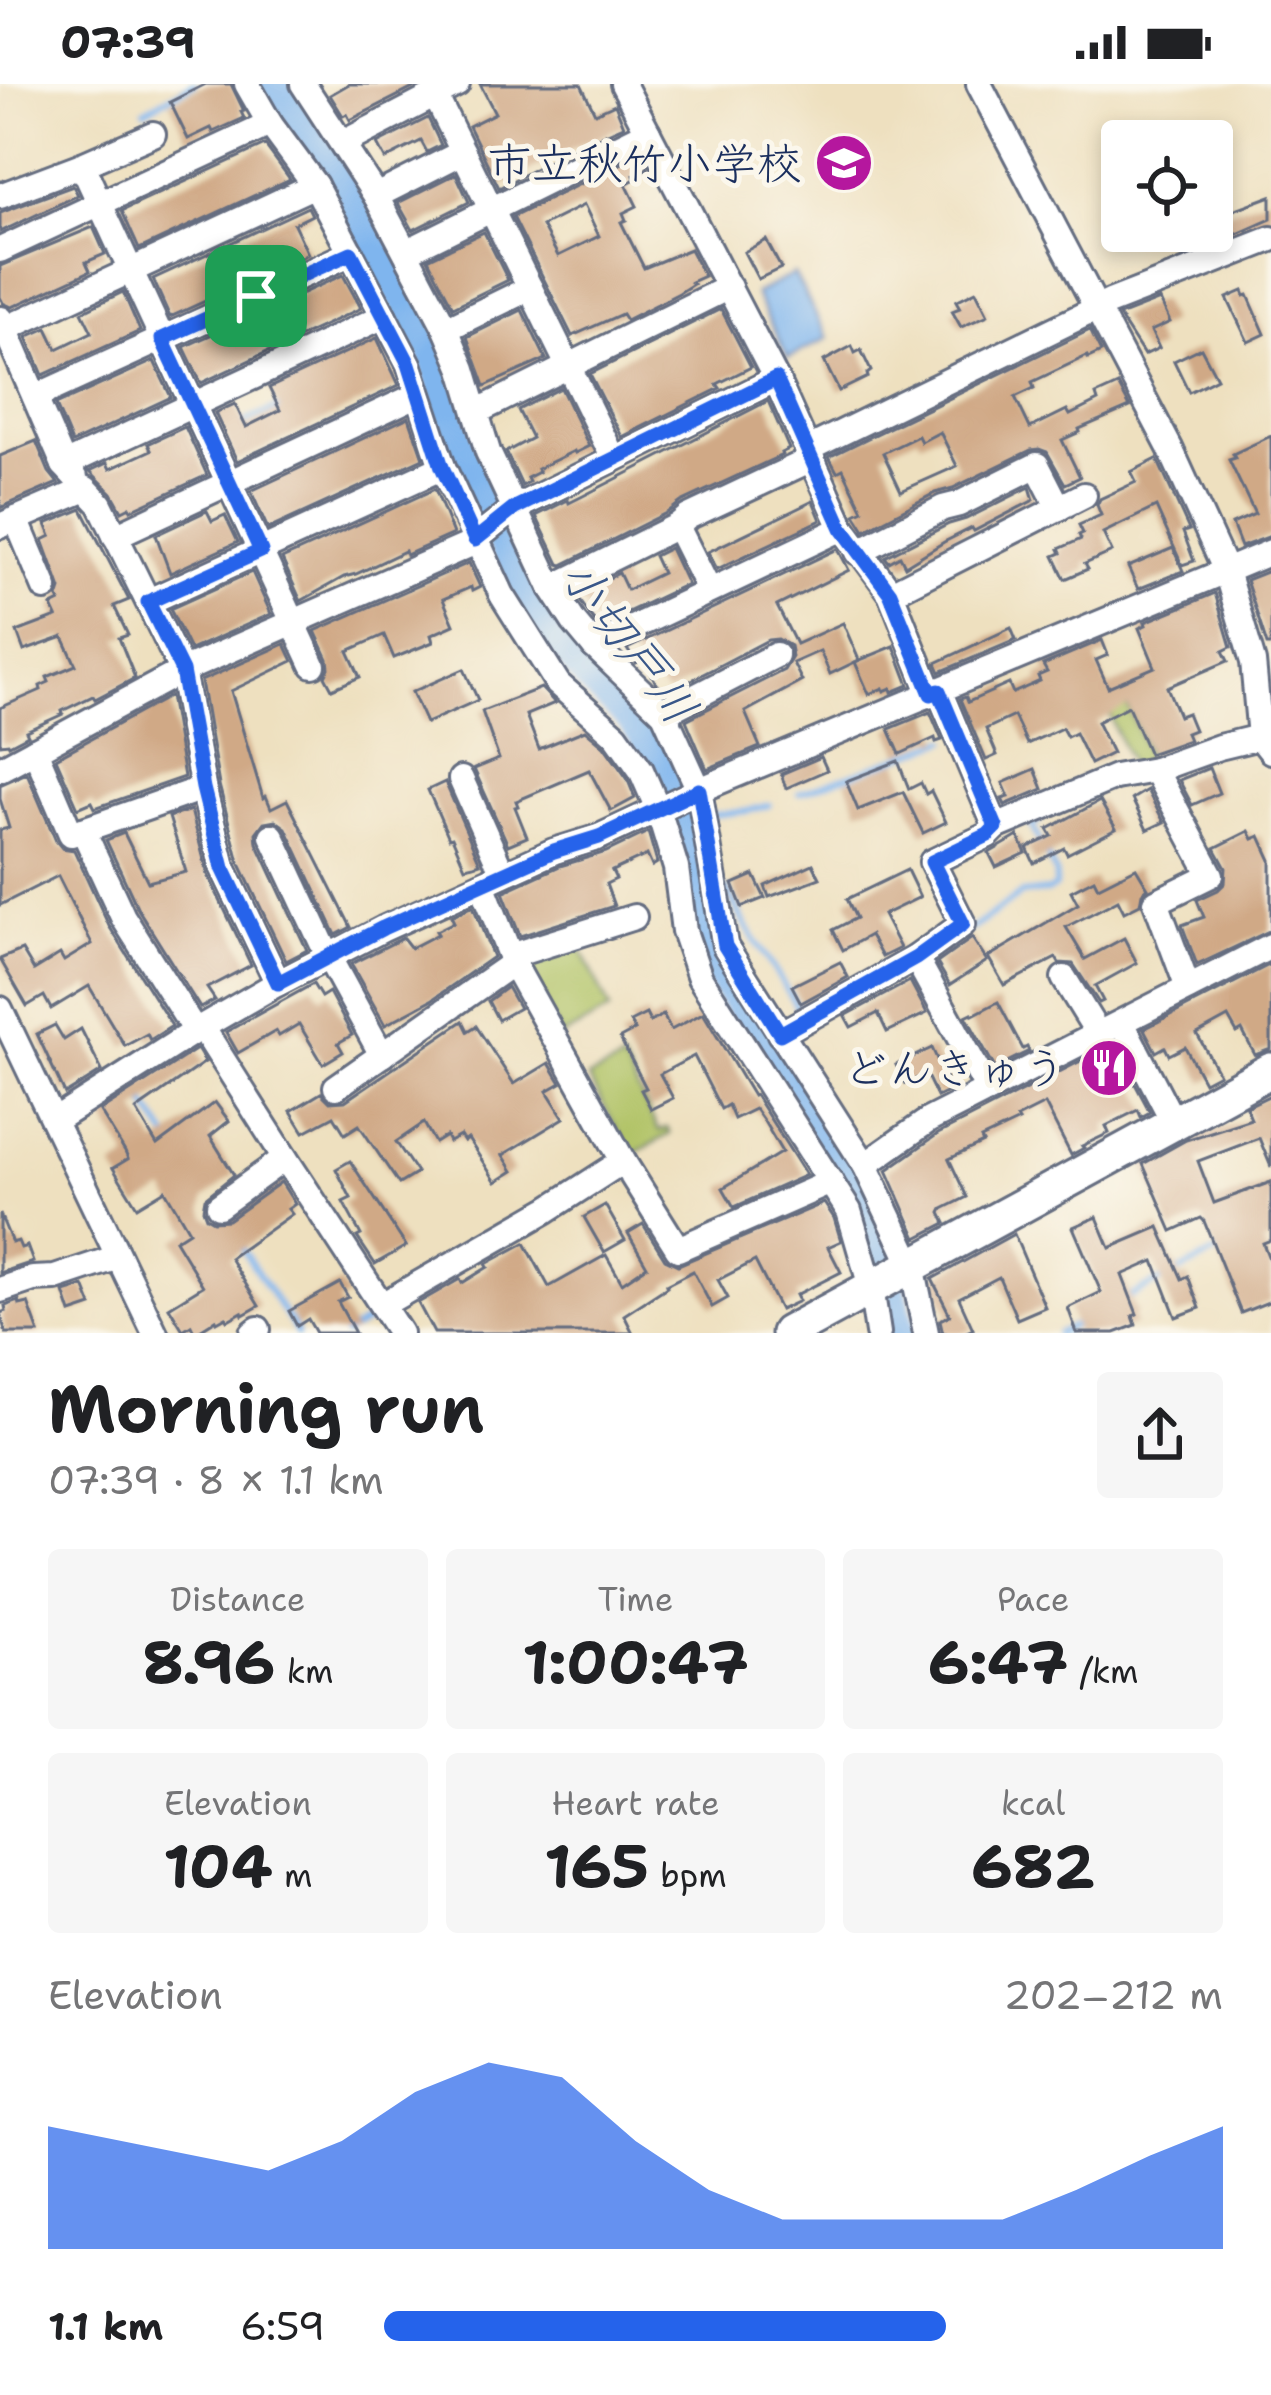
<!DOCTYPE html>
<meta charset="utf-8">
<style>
:root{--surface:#fff;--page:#f6f6f6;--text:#202124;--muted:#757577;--accent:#2563eb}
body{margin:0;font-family:"Shantell Sans","Klee One",sans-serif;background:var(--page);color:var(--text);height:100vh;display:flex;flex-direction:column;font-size:45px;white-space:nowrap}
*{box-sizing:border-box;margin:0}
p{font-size:39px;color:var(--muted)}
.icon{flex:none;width:66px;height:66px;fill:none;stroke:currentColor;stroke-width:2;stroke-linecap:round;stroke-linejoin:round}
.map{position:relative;height:1249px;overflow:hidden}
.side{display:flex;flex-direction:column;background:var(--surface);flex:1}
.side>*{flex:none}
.buttons{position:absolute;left:1101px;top:36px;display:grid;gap:24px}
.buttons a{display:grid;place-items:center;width:132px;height:132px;border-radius:12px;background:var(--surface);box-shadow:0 6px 18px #0003;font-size:60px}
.pin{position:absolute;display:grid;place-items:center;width:102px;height:102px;color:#fff;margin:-51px;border-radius:24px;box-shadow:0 6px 18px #0006}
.round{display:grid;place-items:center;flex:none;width:126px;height:126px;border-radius:12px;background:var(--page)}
.head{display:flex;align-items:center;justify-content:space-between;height:204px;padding:0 48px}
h1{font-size:66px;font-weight:700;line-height:90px}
.figures{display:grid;grid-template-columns:repeat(3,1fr);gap:18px;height:204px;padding:12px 48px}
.figures div{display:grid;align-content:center;border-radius:12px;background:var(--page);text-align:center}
.figures b{font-size:60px;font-weight:700}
.figures small{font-size:33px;font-weight:400}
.figures p{font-size:33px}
.chart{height:336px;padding:24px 48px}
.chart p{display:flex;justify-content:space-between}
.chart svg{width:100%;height:216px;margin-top:12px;fill:var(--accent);opacity:.7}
ul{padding:0 48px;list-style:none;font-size:39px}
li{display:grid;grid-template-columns:192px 144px 1fr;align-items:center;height:90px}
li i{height:30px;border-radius:15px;background:var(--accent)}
.status{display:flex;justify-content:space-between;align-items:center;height:84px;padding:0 60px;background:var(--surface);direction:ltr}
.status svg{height:33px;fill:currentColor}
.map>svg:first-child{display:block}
</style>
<div class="status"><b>07:39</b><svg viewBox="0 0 49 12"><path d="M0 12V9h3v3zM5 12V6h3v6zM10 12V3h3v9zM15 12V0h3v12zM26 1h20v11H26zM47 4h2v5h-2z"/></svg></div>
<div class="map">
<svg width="1271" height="1249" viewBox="0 0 1271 1249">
<rect width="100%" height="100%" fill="#fbf7ec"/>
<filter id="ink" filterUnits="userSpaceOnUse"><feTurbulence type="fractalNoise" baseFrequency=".00833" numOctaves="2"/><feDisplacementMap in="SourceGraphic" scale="24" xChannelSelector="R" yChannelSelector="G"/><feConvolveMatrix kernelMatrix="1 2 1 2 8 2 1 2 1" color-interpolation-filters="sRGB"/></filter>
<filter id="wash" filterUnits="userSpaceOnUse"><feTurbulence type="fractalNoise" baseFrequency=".004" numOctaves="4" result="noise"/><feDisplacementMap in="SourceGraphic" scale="48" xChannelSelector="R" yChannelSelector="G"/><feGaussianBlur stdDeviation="2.7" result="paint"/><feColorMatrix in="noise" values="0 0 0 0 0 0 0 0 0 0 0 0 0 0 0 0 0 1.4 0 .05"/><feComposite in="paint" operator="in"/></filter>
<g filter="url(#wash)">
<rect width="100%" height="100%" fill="#eee0bf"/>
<g fill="#b0c265" stroke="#667862" stroke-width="3">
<polygon points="1119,601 1152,683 1133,685 1114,643 1103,610"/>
<polygon points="578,858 610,926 561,953 522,876"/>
<polygon points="623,977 659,1047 667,1044 670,1050 632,1071 588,994"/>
</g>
<polygon fill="#7fb5ee" stroke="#4d72a6" stroke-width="3" points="794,190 828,254 788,274 755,210"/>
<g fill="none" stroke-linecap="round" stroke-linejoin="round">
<g stroke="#7fb5ee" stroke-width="6">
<polyline points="145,26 193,0"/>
<polyline points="239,341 281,322"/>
<polyline points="799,709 947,656"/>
<polyline points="713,731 748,727 769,721"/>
<path d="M727,805C747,850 779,889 802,933"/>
<polyline points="972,845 1021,810 1048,807 1055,803 1056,790 1031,741 1039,738"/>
<polyline points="768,967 780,960"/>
<polyline points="145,1019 170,1056"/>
<polyline points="240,1162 297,1249"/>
<polyline points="1125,1215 1220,1167"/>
<polyline points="346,1249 379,1231"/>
<polyline points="1058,1249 1081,1238"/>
</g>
<polyline stroke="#7fb5ee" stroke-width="33" points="274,0 338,93 433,269 462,372 526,506 558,557 589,593 633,635 656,667 682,732 702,848 717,886 851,1091 876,1145 900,1249"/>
</g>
<g id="blocks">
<g fill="#d0a986" fill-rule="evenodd">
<polygon points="206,0 231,0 244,27 241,28 244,34 213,48 211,44 188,55 170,18"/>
<polygon points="349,0 421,0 350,36 347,30 343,32 330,11"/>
<polygon points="480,0 581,0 595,29 615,20 624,42 573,64 499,104 469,42 495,29"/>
<polygon points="428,34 441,61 427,68 421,57 385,75 377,60"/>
<polygon points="265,61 290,95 139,165 122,127"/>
<path d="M641,70L648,84L634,91L635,95L626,100L637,122L623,129L626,136L621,138L644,184L690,165L704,192L691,198L693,200L679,209L626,236L622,230L572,252L513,133ZM584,121L599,152L558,172L542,142Z"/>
<polygon points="456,90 469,118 413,146 398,119"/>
<polygon points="73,102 78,111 0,148 0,129"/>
<polygon points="1271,112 1271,135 1219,158 1212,134"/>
<polygon points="308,123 312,131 294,140 308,170 170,233 153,195"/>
<polygon points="93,143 105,170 86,178 90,187 12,223 3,219 0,213 0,182"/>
<polygon points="484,148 508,196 453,223 428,175"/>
<polygon points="766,156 781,184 758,195 744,168"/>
<polygon points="343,191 361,224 201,299 184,263"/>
<polygon points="976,207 988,231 961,243 952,227 960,224 956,217"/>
<polygon points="1243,207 1245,212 1248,211 1265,250 1248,258 1227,214"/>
<polygon points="123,208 140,247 43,291 27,253 47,244 57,265 92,248 82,228"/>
<polygon points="1160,216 1170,238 1151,247 1159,264 1144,271 1119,232"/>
<polygon points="721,225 751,283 717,300 720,304 622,353 590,290"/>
<polygon points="522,226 546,275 485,302 467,253"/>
<path d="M1090,246L1101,268L1088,274L1087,272L1032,298L1034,304L1015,313L1030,344L1067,326L1070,331L1098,317L1096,311L1118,301L1130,323L1079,345L1080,348L1062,356L1080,393L1065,400L1047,368L1039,365L1031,366L953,404L935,409L865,446L855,430L863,426L843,385L837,388L829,373ZM940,348L957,382L901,407L883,369L918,352L921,358Z"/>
<polygon points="377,254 399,301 237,377 215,329 235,320 246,343 280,326 269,304"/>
<polygon points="852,262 855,269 861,266 871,287 867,290 868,293 839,307 824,277"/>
<polygon points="1201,264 1217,294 1189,308 1174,277"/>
<polygon points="154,277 171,313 72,359 56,321"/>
<polygon points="561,304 589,362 575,369 574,367 537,385 539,388 527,394 529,398 522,402 506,368 532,354 518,326"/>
<polygon points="768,317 789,365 781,369 782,371 681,418 668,428 562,481 559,480 536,432 568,416 569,419 583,412"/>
<polygon points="409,333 423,374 268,445 251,407"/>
<polygon points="185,343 207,391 131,426 130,423 122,427 112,409 90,387 107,379 110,385 151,366 148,360"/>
<polygon points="1271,352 1271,452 1241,463 1232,440 1255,430 1229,376 1235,374 1233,370"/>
<polygon points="36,357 49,388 58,399 0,424 0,372"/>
<polygon points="1157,375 1189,446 1183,448 1194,477 1182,481 1156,423 1103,449 1112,468 1085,480 1088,485 1065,495 1054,472 1061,469 1059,465 1081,455 1079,451 1083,449 1079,441 1101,431 1097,421 1100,415 1136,398 1131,388"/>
<polygon points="1030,403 1034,416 974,447 972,444 944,458 905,482 900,472 889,478 885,473 949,440 966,435"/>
<polygon points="435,405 453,450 406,471 405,467 356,490 344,493 301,517 282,475"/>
<polygon points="813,417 821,436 717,485 708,468"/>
<polygon points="82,425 129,516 114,522 128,551 119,554 135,594 95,615 93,612 62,627 63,630 26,647 28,651 9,661 8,659 0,660 0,624 41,606 40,602 49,598 47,593 76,581 63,553 24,567 17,548 57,533 52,522 60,518 58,514 61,505 43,456 51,452 46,440"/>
<polygon points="207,427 212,437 225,431 238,458 170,489 156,451"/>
<polygon points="670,464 687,500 598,542 576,511 619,489 627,506 662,489 654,472"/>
<polygon points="1173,464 1183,487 1138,505 1128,483"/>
<polygon points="838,465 849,486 777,522 796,560 843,539 859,576 830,590 820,567 793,579 802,597 745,628 760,663 707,685 686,636 784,586 792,573 790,562 778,555 768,556 667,609 656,599 644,575 636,579 627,565"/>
<polygon points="469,479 480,503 472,507 471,503 443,515 454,541 431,551 433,558 394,574 384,551 348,567 360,593 332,605 325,592 329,584 328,575 315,547"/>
<polygon points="1271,486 1271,561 1267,561 1246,496"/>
<polygon points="252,488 271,530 190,566 170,525"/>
<polygon points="1215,509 1231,563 1223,567 1228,577 1167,603 1179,632 1187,629 1194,646 1186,649 1189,656 1149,670 1128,622 1097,638 1112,669 1090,680 1075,649 1067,653 1062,644 1027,660 1014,632 986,645 997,671 986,676 960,615 966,613 968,618 1009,600 1013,609 1040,597 1038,592 1047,588 1043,581 1102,556 1108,571 1096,576 1108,603 1155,583 1139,544 1146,541 1145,538"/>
<polygon points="1011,544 1016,556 940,588 936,579"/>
<polygon points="285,560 293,577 231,607 263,714 266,712 271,724 287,716 351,843 336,851 286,744 275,736 264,738 256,749 257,759 307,866 286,877 239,778 219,701 201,597"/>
<polygon points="894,562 909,601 892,608 891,604 884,607 883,604 869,610 855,578"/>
<polygon points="464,585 478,616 426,639 412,608"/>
<polygon points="541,604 555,619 526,631 539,665 585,646 604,662 627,694 635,714 611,727 589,686 516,717 518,722 515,723 527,753 508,761 474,685 499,675 482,627"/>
<polygon points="170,612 184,693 95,724 92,718 78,724 56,674"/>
<polygon points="930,628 942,656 936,658 935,654 900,670 889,645"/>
<polygon points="821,673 827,686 786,704 781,690"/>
<polygon points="898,677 909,705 921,699 926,710 931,707 946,738 923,749 903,708 858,726 846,697"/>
<polygon points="1209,684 1219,709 1192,721 1179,696"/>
<polygon points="1035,685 1043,705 1005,721 1002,715 1009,713 1003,699"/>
<polygon points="27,689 56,757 62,764 74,766 109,842 172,942 150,956 147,950 125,962 89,902 51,925 44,912 27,922 0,875 22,866 34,886 60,870 64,877 92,860 58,792 0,821 0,746 9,744 0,715 0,701"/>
<polygon points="445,698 480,779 474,781 465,783 452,753 449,754 428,706"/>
<polygon points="1147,706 1164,738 1147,746 1132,715"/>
<polygon points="1100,717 1116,745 1067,770 1064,764 1034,779 1027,764 1052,752 1048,745"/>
<polygon points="191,726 208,791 251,881 207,904 215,916 200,924 138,825 106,756 124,749 148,798 186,788 169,733"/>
<polygon points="1249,747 1253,755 1260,752 1271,776 1271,846 1197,881 1182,841 1204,833 1197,816 1218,806 1225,799 1226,784 1215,764"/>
<polygon points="648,748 657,779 652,782 647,771 612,787 616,795 606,800 614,822 520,852 503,808 560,782 606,768"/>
<polygon points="1018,752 1026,769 996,783 989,769"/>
<polygon points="813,780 820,794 769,813 765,802"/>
<polygon points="1136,784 1148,804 1142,809 1140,820 1124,828 1118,816 1066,843 1085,875 1124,854 1137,879 1095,902 1103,917 1099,919 1073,880 1059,879 1056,874 1004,901 988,873 1078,820 1071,807 1094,795 1098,803"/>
<polygon points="907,786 920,813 883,831 900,864 882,873 870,851 843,866 833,846 856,834 847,815"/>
<polygon points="754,791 765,814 742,823 733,800"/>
<polygon points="473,822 493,873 433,915 385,941 351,880 403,854 411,864 438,850 436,847 454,838 451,832"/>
<polygon points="972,854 987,877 950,901 937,879"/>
<polygon points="840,878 848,893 801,919 792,902"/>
<polygon points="1271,880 1271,965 1255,971 1242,946 1237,949 1228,933 1197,950 1219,990 1204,998 1185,963 1169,971 1165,963 1156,968 1144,945"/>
<polygon points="910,897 927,929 887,948 878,929 851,943 845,932"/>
<polygon points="313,900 321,913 329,908 352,951 338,959 343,968 323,980 299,940 279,952 276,947 238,969 226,948"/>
<polygon points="507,903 519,924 498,936 488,917"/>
<polygon points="998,918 1023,965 1027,963 1029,967 995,984 966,932 972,929 973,931"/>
<polygon points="703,929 753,1012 755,1011 806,1091 734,1123 723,1104 782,1068 765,1039 755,1025 734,1035 728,1021 721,1025 694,972 660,990 673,1014 651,1025 641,1006 646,1004 620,954 635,946 630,938 646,930 650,938 663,931 671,946"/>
<polygon points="463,937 468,947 476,942 514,1000 549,979 561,999 547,1007 564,1034 503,1071 513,1087 496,1098 468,1055 464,1058 460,1052 449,1058 446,1052 435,1059 424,1039 396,1058 417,1089 399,1100 359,1041 345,1050 334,1032 304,1048 291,1027 321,1009 330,1018 345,1017"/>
<polygon points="55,941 64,956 81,945 102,987 65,1010 37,950"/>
<polygon points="1114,960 1150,1028 1141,1033 1138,1026 1106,1042 1109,1049 1082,1062 1084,1064 1071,1071 1045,1020 1017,1034 1019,1037 981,1055 983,1059 949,1075 967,1113 943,1125 941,1129 946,1139 917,1154 887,1086 938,1050"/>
<polygon points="932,964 951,1006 937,1013 926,990 905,1000 896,981"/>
<polygon points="197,965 205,978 136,1026 157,1061 215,1018 229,1037 210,1052 234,1091 205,1114 203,1125 206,1133 213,1137 228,1136 281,1098 295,1120 288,1125 292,1130 230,1174 259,1222 243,1231 242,1228 228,1236 226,1233 217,1238 216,1236 195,1249 191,1241 183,1246 169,1223 203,1202 175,1156 189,1147 165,1106 137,1123 113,1084 128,1075 125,1068 100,1027"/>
<polygon points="1271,1011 1271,1083 1259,1054 1198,1077 1214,1119 1271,1098 1271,1156 1263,1159 1271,1180 1271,1217 1241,1229 1204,1137 1201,1134 1172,1147 1143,1080 1186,1056 1251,1035 1246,1023"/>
<polygon points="350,1077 406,1162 375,1180 357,1153 361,1151 343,1118 351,1114 336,1085"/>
<polygon points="824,1119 834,1134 841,1157 828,1163 841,1188 796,1211 799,1217 780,1226 755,1177 718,1196 728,1214 712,1223 693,1187 666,1201 667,1203 624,1231 633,1249 434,1249 418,1219 460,1195 462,1199 488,1183 486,1180 525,1159 549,1203 606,1171 622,1199 647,1182 628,1149 643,1140 665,1175 678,1181"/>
<polygon points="605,1121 625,1156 604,1168 584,1133"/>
<polygon points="0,1130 12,1159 18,1157 21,1164 27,1162 33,1178 0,1189"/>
<polygon points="1097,1133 1110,1164 1159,1143 1182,1195 1188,1192 1200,1224 1176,1233 1154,1177 1122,1191 1137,1230 1133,1232 1136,1241 1115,1249 1077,1249 1068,1224 1101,1208 1073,1143"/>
<polygon points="1014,1150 1045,1223 1017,1235 999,1193 959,1214 973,1245 964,1249 943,1249 940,1236 950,1231 932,1195"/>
<polygon points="340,1199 348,1213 338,1218 355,1249 316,1249 308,1235 297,1242 289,1227"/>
<polygon points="84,1202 92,1222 71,1229 64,1208"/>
<polygon points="19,1217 20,1221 28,1219 39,1249 6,1249 0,1229 6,1227 5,1222"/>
</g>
</g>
</g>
<g filter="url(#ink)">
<use href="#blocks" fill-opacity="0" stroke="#656d80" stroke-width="3"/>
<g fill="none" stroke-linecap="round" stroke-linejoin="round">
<defs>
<g id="minor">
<polyline points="247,0 270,40"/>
<polyline points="303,0 376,112 446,245 463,285 488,368 552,504 574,538 594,562 664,629 699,706 725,862 865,1081 912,1181 926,1249"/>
<polyline points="623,0 776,295 843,444 891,509 931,610"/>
<polyline points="979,0 1170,364 1226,487 1253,578 1260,653 1271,667"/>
<polyline points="435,11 614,375"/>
<polyline points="343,59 457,0"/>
<polyline points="82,81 313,581"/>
<polyline points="0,112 82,81 153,50"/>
<polyline points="376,112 463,68"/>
<polyline points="0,166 270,40 315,101 409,280 443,383 502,511 558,600 616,651 641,686 658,725 676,784 684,847 700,894 849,1127 871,1203 878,1249"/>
<polyline points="406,168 648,48"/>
<polyline points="1,235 64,381 75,393"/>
<polyline points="5,245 315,101"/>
<polyline points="446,245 530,204"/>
<polyline points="35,313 351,169"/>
<polyline points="476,328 729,203"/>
<polyline points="808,365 1110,218 1271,155"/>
<polyline points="64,381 384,232"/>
<polyline points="16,435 45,504"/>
<polyline points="0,442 86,405 100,420 182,587 203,704 83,746 123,833 195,947"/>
<polyline points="677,442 709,506"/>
<polyline points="115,452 417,311"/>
<polyline points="475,456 515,424 776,295"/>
<polyline points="858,468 943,424 959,420 1037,381 1059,424"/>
<polyline points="552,504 677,442 688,433 812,375"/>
<polyline points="891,509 1084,411"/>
<polyline points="149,517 443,383"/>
<polyline points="594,562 843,444"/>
<polyline points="939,607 996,743"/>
<polyline points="664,629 776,571"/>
<polyline points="35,666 71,750 83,746"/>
<polyline points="0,685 182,587 476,458"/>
<polyline points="1155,686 1211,791 1156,818 1188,904"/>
<polyline points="461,695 503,790"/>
<polyline points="203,704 223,784 278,899"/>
<polyline points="272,752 328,872 382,971"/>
<polyline points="482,800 513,879 623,1077 678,1165 831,1098"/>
<polyline points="510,872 634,833"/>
<polyline points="916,874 988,1006"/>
<polyline points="1064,894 1099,951"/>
<polyline points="0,925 155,1249"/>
<polyline points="1122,939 1174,1039"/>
<polyline points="202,943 285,1074 400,1249"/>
<polyline points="780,950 916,874 963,840 932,778 988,751 996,743 1115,693 1155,686 1219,663 1260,653"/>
<polyline points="336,1003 513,879"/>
<polyline points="54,1037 195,947 278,899 383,845 554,767 599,753 699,706 1271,468"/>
<polyline points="865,1081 929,1036 1271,862"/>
<polyline points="219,1122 285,1074"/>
<polyline points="0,1206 33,1195 55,1194 118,1173"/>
<polyline points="382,1221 547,1126 623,1077"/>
<polyline points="253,1249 258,1245"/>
</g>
<polyline id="major" points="788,1249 1271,986"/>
</defs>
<use href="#minor" stroke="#656d80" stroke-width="30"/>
<use href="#major" stroke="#656d80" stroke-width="39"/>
<use href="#minor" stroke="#fff" stroke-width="24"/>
<use href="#major" stroke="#fff" stroke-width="33"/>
</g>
</g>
<g fill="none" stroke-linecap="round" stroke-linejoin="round" filter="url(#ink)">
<defs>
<polygon id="route" points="351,169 409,280 442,383 475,456 515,424 776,295 842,444 890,509 931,610 939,607 996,743 988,751 932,778 963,840 916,874 780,950 725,862 699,706 599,753 554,767 383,844 278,899 223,784 203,704 182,587 148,518 261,467 162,255"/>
</defs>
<use href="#route" stroke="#fff" stroke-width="24"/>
<use href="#route" stroke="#2563eb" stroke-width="15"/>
</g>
<defs>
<symbol id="school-disc" viewBox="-11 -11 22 22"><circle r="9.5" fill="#b5179e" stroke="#fbf7ec"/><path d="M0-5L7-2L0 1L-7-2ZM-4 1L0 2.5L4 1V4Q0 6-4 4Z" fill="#fff"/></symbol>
<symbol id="restaurant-disc" viewBox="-11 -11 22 22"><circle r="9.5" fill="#b5179e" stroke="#fbf7ec"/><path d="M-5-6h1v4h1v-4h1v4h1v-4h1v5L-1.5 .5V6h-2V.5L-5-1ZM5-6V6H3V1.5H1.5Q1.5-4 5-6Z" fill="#fff"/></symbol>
</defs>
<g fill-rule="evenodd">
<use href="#school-disc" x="811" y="46" width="66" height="66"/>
<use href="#restaurant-disc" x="1076" y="951" width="66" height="66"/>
</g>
<g text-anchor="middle" stroke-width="10" stroke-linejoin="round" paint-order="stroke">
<g font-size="45" fill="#1b2f5e" stroke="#fbf7ec" text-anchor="end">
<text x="802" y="95">市立秋竹小学校</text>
<text x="1067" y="1000">どんきゅう</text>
</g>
<g font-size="48" font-style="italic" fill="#395789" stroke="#fbf7ec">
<text transform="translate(629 557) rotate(53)" y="17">小切戸川</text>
</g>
</g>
</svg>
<div class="buttons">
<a><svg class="icon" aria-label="locate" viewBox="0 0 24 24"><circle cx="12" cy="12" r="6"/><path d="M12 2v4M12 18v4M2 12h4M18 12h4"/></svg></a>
</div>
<div class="pin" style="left:256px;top:212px;background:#1e9e55"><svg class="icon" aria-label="arrive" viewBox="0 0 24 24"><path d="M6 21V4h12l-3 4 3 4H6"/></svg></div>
</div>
<section class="side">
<div class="head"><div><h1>Morning run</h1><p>07:39 · 8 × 1.1 km</p></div><a class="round"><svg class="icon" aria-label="share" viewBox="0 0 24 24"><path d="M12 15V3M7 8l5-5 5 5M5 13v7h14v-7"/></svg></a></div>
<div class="figures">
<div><p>Distance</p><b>8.96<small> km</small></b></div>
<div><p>Time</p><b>1:00:47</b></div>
<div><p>Pace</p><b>6:47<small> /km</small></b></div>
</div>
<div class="figures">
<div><p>Elevation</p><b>104<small> m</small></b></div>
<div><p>Heart rate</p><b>165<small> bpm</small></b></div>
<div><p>kcal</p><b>682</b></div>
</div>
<div class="chart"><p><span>Elevation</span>202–212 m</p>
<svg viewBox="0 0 160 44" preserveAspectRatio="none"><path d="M0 44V19L10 22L20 25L30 28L40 22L50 12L60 6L70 9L80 22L90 32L100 38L110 38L120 38L130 38L140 32L150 25L160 19V44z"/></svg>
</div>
<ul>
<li><b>1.1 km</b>6:59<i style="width:67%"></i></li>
</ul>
</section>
